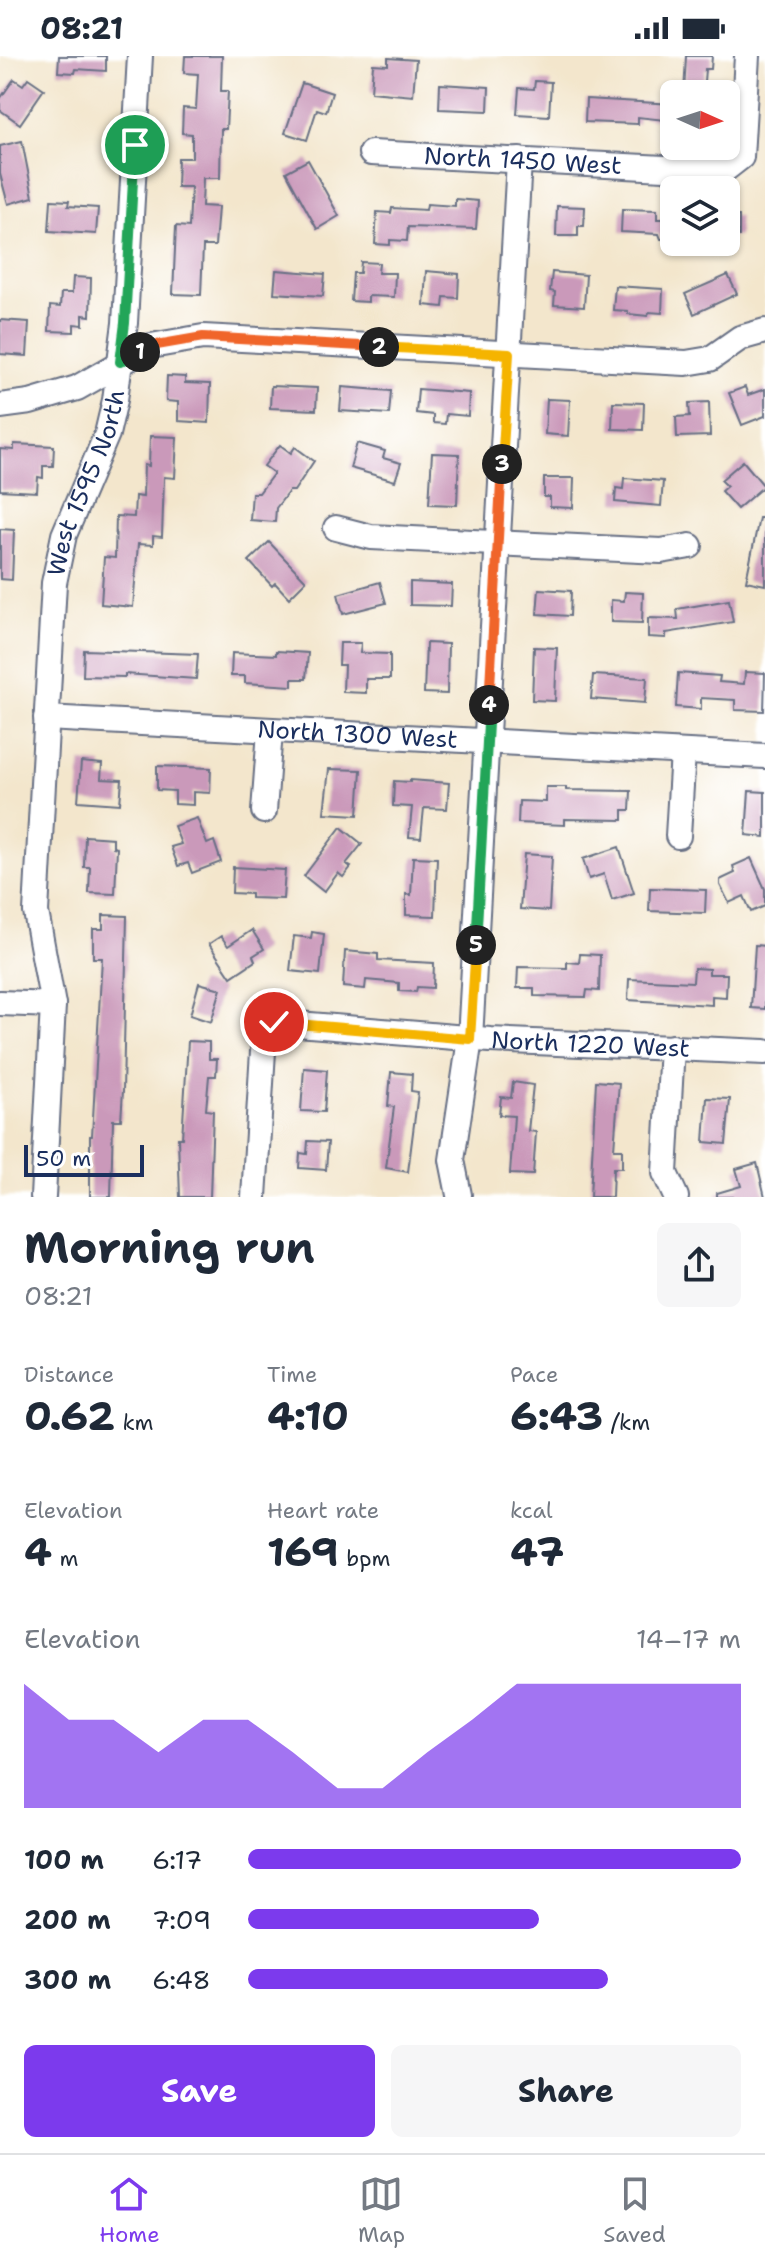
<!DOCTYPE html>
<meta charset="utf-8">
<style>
:root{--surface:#fff;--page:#f6f6f7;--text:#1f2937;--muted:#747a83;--line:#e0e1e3;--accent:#7c3aed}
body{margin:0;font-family:"Shantell Sans",sans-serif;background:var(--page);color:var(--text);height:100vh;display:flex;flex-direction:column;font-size:30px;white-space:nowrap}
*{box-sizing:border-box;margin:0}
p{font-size:26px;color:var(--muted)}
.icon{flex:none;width:44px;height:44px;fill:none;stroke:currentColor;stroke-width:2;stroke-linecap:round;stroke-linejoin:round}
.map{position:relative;height:1141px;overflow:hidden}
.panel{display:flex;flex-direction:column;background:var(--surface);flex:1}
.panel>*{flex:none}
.needle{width:52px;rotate:93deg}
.fabs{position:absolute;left:660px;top:24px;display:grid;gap:16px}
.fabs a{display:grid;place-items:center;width:80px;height:80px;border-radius:12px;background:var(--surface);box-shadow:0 2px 6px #0004;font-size:40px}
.scale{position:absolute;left:24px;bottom:20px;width:120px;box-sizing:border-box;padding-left:8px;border:4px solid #1b2f5e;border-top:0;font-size:22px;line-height:28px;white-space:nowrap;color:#1b2f5e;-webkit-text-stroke:6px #fff;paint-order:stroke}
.pin{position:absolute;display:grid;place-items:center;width:68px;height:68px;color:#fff;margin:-34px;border:4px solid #fff;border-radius:50%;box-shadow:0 2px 8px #0007}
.km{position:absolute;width:40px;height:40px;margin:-20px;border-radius:50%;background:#222;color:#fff;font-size:22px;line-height:40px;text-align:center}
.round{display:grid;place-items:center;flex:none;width:84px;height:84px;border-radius:12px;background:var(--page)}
.overview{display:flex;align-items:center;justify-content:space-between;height:136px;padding:0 24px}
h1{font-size:44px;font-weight:700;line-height:60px}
.stats{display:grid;grid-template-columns:repeat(3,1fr);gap:12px;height:136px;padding:8px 24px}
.stats div{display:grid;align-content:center}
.stats b{font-size:40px;font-weight:700}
.stats small{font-size:22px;font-weight:400}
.stats p{font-size:22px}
.chart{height:224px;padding:16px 24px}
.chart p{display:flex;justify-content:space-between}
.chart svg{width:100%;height:144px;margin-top:8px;fill:var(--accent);opacity:.7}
.cta{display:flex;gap:16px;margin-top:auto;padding:16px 24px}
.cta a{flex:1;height:92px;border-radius:12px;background:var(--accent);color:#fff;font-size:32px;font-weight:700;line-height:92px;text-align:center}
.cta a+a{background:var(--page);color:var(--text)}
ul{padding:0 24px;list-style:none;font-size:26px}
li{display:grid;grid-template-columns:128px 96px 1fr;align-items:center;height:60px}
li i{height:20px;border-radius:10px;background:var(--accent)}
.status{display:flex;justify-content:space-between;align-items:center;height:56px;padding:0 40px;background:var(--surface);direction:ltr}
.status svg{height:22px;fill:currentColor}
.tabs{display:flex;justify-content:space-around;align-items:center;height:112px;border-top:2px solid var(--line);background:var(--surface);font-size:22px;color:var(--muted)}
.tabs a{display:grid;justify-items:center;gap:4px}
.tabs .on{color:var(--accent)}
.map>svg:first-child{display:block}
</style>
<div class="status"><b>08:21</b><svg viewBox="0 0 49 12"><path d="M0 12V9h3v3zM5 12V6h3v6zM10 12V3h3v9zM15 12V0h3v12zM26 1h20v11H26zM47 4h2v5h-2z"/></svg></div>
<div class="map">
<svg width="765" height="1141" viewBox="0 0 765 1141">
<rect width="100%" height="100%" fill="#fff"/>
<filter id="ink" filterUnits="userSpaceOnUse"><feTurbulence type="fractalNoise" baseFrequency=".0125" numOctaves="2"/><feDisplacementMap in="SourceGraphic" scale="16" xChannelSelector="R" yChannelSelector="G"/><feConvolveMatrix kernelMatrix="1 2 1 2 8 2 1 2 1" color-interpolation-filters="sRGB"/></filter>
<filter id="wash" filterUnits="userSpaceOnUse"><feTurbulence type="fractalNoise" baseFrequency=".006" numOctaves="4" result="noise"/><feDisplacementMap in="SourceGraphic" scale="32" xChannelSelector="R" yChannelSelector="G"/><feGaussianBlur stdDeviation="1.8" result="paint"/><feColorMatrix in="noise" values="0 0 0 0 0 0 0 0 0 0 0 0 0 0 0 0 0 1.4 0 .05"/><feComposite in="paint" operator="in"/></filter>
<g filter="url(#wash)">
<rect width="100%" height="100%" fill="#f3e6cc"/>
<g id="blocks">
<g fill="#ca99ba">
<polygon points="59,0 106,0 106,15 76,13 75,17 58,16"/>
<polygon points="185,0 222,0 221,35 228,35 226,73 221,73 220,122 203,122 202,150 218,151 215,190 203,190 201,239 173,238 176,170 189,171 191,131 177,131 178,102 192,102 192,78 182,77 183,52 196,53 198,18 184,17"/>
<polygon points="686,0 712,0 711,13 705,13 703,38 684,38"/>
<polygon points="388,2 416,4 413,40 371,36 373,8 388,9"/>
<polygon points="28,22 44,33 20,68 0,54 0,43 14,23 23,29"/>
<polygon points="535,25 551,26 549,60 517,58 519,32 534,33"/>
<polygon points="302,27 332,37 326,56 317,53 307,84 285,77"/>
<polygon points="440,28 489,31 488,55 439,53"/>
<polygon points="586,43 674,48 674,65 638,61 638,68 585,66"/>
<polygon points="22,85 33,141 8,148 0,118 0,90"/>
<polygon points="308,104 339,160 317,173 286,116"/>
<polygon points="455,143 478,145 476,173 408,171 407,185 390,184 390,189 375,188 377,156 391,157 392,152 426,154 427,148 455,150"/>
<polygon points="51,144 69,145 68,150 98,152 96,178 49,175"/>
<polygon points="557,150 585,151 584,170 578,170 578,180 556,180"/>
<polygon points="622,153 657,154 657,163 674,163 674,183 661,183 659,178 621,176"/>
<rect x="726" y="160" width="13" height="20"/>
<polygon points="361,206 379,207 378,217 395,217 394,241 368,240 368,246 351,245 353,217 360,217"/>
<polygon points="276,214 325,218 323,240 274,237"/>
<polygon points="426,215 459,218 458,242 444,241 443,251 424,249"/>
<polygon points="552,216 586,219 584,251 554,249 555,236 550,235"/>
<polygon points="728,219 737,238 694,258 685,238"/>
<polygon points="73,221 91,222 90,260 83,259 83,269 74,268 74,276 49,275 50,250 60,251 61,237 72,237"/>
<polygon points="615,230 663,233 662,257 649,256 648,260 628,258 628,255 613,254"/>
<polygon points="0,264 29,266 27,300 0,298"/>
<polygon points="167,320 185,321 185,327 210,328 209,367 178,365 178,346 166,345"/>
<polygon points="271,330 317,332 316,354 270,352"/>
<polygon points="342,331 391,335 389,358 340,355"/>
<polygon points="745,331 748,339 765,333 765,360 742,369 729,337"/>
<polygon points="418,333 469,337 468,360 446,358 445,368 433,367 433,359 416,357"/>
<polygon points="547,343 570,344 568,380 545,378"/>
<polygon points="613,346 644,347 643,374 612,373"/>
<polygon points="709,346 710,380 677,381 676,361 690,360 689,347"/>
<polygon points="150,380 177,381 175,422 164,421 162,481 153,480 153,489 138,488 133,551 101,548 104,501 115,502 116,460 134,461 135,440 143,441 144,409 149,410"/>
<polygon points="357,387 385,395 383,402 401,407 395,425 350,412"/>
<polygon points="14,388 54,390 53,410 43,410 43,422 38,421 37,436 0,434 0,393 14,394"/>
<polygon points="280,389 291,397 295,391 314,405 294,435 289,435 276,452 275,466 250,464 252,437 259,437 274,417 264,410"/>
<polygon points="432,397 459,398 457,449 429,448"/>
<polygon points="743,405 764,430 737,453 721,435 727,430 721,424"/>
<polygon points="544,422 574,422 573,452 550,451 550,441 544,441"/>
<polygon points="624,422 663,425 661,450 615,446 616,432 623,433"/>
<polygon points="759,462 765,462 765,529 746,525"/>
<polygon points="0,473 14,474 12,524 0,523"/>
<polygon points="269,486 306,525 289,542 275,527 272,530 249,505"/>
<polygon points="380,526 386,547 343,558 338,538"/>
<polygon points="410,526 452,528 451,550 410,549"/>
<polygon points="539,533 571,535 570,560 537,558"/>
<polygon points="625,536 643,537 642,567 611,566 611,544 624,545"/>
<polygon points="729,544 733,566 666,577 666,582 648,581 648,562 678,563 677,553"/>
<polygon points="340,587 361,587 360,597 390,598 390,623 366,623 366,637 343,636 344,609 339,609"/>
<polygon points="426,587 448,588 447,638 424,637"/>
<polygon points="534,591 557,592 555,645 532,644"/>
<polygon points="84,594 198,598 196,623 125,618 125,621 83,620"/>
<polygon points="276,595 308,597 306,623 292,623 292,630 245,627 245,620 231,620 232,597 276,599"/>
<polygon points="745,616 765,617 764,655 735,654 735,644 701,642 701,653 676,651 678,617 720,620 719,626 744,628"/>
<polygon points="593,619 647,622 645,647 591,643"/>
<polygon points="81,706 102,708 101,723 122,724 120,748 78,745"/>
<polygon points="157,710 211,712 210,737 193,736 193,749 175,748 175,735 157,734"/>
<polygon points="329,713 361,714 358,759 324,757"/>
<polygon points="410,724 449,727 447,753 424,752 421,782 409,781 412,751 393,750 394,725 410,726"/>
<polygon points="546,731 566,731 566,734 631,735 630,754 623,754 623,764 565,763 565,769 518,767 519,745 546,746"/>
<polygon points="749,735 765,736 765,781 746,779"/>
<polygon points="197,762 207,788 214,785 221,806 192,817 188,807 178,810 171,791 181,788 174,770"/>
<polygon points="341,771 362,788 346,808 351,811 343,821 338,817 324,836 304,820"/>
<polygon points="85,780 113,782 113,791 117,792 115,838 89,837 90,811 84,811"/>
<polygon points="619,791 634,837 612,844 604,818 589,823 583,803"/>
<polygon points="524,798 552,800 549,855 520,853"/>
<polygon points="413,801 437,802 435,860 406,859 406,838 411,839"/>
<polygon points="751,802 765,833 765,850 751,856 744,840 729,847 720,829 720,824 735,817 733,810"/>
<polygon points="233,811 285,814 283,843 251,842 251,838 232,837"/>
<polygon points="650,832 706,834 705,857 649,855"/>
<polygon points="103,859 127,860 123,1035 121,1064 113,1064 111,1141 90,1141 90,1080 92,1080 102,902 93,902 93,873 103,873"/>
<polygon points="252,874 264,893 253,900 255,905 231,921 209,888 221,880 228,890"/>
<polygon points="312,876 324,878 320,918 290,915 294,880 311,882"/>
<polygon points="755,889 765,890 765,953 751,952"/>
<polygon points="345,895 378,898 378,904 434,907 433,932 417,931 416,936 399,935 399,927 366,924 365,933 343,931"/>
<polygon points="580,898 600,899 599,935 587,934 586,941 534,940 534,932 517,932 518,911 567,912 567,906 579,907"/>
<polygon points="694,912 709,913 709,918 727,918 726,941 712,940 712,949 628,944 629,923 693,926"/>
<polygon points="199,927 221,933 211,966 190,959"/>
<polygon points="188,985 209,986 209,1003 217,1003 216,1020 209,1020 206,1054 213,1055 210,1141 180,1141 178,1082 182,1082"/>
<polygon points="304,1012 327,1014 324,1056 301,1055"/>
<polygon points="391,1016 412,1018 411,1035 418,1036 408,1116 386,1112 394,1051 388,1050"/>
<polygon points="596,1025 619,1027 614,1093 622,1093 622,1112 613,1112 612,1141 590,1141"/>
<polygon points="513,1026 533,1029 528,1075 536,1076 533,1119 510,1118 514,1060 499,1059 501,1041 511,1042"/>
<polygon points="707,1042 730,1043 726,1088 704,1086"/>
<polygon points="308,1085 328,1086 326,1114 299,1112 300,1097 307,1098"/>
<polygon points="757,1107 765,1141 717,1141 717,1137 741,1130 736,1113"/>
</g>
</g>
</g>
<g filter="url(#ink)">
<use href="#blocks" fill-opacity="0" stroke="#676f84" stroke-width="2"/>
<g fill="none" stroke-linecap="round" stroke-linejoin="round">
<defs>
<g id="minor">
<path id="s1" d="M371,97L723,115L741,101L747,0"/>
<polyline points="0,350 30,346 77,332 151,290 203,281 686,307 710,303 740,282 765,275"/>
<polyline points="336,472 371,481 661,495 690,490"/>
<path id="s2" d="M46,662L765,700"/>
<polyline points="264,755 270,675"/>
<polyline points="678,780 683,696"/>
<polyline points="0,947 53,949"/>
<polyline points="672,991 665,1117 676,1141"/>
<polyline points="459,1139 452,1104 470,983 519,104"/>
<path id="s3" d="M43,1141L53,949L36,856L54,527L64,479L107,378L115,344L125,267L140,0"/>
<path id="s4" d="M254,1141L264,979L274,966L490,984L765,996"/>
</g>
</defs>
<use href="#minor" stroke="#676f84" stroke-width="28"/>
<use href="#minor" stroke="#fff" stroke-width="24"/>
</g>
</g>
<g fill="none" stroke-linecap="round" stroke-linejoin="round" filter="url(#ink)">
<defs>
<polyline id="split-1" points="135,89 125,267 120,306 140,296"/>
<polyline id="split-2" points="140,296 151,290 203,281 379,291"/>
<polyline id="split-3" points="379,291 509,298 502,408"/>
<polyline id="split-4" points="489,649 502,408"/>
<polyline id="split-5" points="476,889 489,649"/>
<polyline id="split-6" points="274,966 470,983 476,889"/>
</defs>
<use href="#split-1" stroke="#fff" stroke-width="16"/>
<use href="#split-2" stroke="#fff" stroke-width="16"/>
<use href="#split-3" stroke="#fff" stroke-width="16"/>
<use href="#split-4" stroke="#fff" stroke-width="16"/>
<use href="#split-5" stroke="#fff" stroke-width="16"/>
<use href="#split-6" stroke="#fff" stroke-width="16"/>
<use href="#split-1" stroke="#22a559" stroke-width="10"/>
<use href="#split-2" stroke="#f0652b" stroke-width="10"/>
<use href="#split-3" stroke="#f5b400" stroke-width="10"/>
<use href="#split-4" stroke="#f0652b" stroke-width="10"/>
<use href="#split-5" stroke="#22a559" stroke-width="10"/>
<use href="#split-6" stroke="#f5b400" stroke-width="10"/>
</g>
<g text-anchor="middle" stroke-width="6" stroke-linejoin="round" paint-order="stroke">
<g font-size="24" fill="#1b2f5e" stroke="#fff">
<text dy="8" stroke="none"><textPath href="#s1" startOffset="152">North 1450 West</textPath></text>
<text dy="8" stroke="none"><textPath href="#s3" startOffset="722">West 1595 North</textPath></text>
<text dy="8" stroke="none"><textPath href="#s2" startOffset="312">North 1300 West</textPath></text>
<text dy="8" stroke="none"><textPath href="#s4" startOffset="496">North 1220 West</textPath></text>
</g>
</g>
</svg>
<div class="fabs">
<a><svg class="needle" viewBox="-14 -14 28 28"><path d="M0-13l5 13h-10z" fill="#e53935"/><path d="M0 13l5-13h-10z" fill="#747a83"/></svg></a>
<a><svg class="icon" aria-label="layers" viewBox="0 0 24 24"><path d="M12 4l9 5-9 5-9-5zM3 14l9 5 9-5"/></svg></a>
</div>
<div class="scale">50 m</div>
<div class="pin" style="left:135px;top:89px;background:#1e9e55"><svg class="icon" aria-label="arrive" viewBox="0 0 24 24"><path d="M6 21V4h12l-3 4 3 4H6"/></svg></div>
<div class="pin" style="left:274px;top:966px;background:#d93025"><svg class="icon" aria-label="check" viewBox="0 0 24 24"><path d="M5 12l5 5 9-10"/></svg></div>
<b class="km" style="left:140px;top:296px">1</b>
<b class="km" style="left:379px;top:291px">2</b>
<b class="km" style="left:502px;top:408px">3</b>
<b class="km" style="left:489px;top:649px">4</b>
<b class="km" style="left:476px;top:889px">5</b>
</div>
<section class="panel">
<div class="overview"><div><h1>Morning run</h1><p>08:21</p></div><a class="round"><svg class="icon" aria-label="share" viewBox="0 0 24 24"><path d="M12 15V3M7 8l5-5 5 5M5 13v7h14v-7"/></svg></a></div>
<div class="stats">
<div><p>Distance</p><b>0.62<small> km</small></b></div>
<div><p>Time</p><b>4:10</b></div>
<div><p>Pace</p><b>6:43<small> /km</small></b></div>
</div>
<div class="stats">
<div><p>Elevation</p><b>4<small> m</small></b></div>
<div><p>Heart rate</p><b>169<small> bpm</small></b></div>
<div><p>kcal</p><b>47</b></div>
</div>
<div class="chart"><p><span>Elevation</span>14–17 m</p>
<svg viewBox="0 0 160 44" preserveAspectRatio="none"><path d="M0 44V6L10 17L20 17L30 27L40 17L50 17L60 27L70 38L80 38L90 27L100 17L110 6L120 6L130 6L140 6L150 6L160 6V44z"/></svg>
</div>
<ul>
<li><b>100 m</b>6:17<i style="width:100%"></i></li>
<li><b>200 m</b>7:09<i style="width:59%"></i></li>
<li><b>300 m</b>6:48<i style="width:73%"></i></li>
</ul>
<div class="cta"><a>Save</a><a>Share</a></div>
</section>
<nav class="tabs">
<a class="on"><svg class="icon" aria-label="home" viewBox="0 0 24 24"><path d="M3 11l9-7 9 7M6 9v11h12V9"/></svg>Home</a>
<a><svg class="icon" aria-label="map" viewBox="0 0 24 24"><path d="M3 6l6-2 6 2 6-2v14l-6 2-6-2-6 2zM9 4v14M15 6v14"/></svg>Map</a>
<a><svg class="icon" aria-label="saved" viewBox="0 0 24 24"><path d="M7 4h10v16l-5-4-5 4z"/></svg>Saved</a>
</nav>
